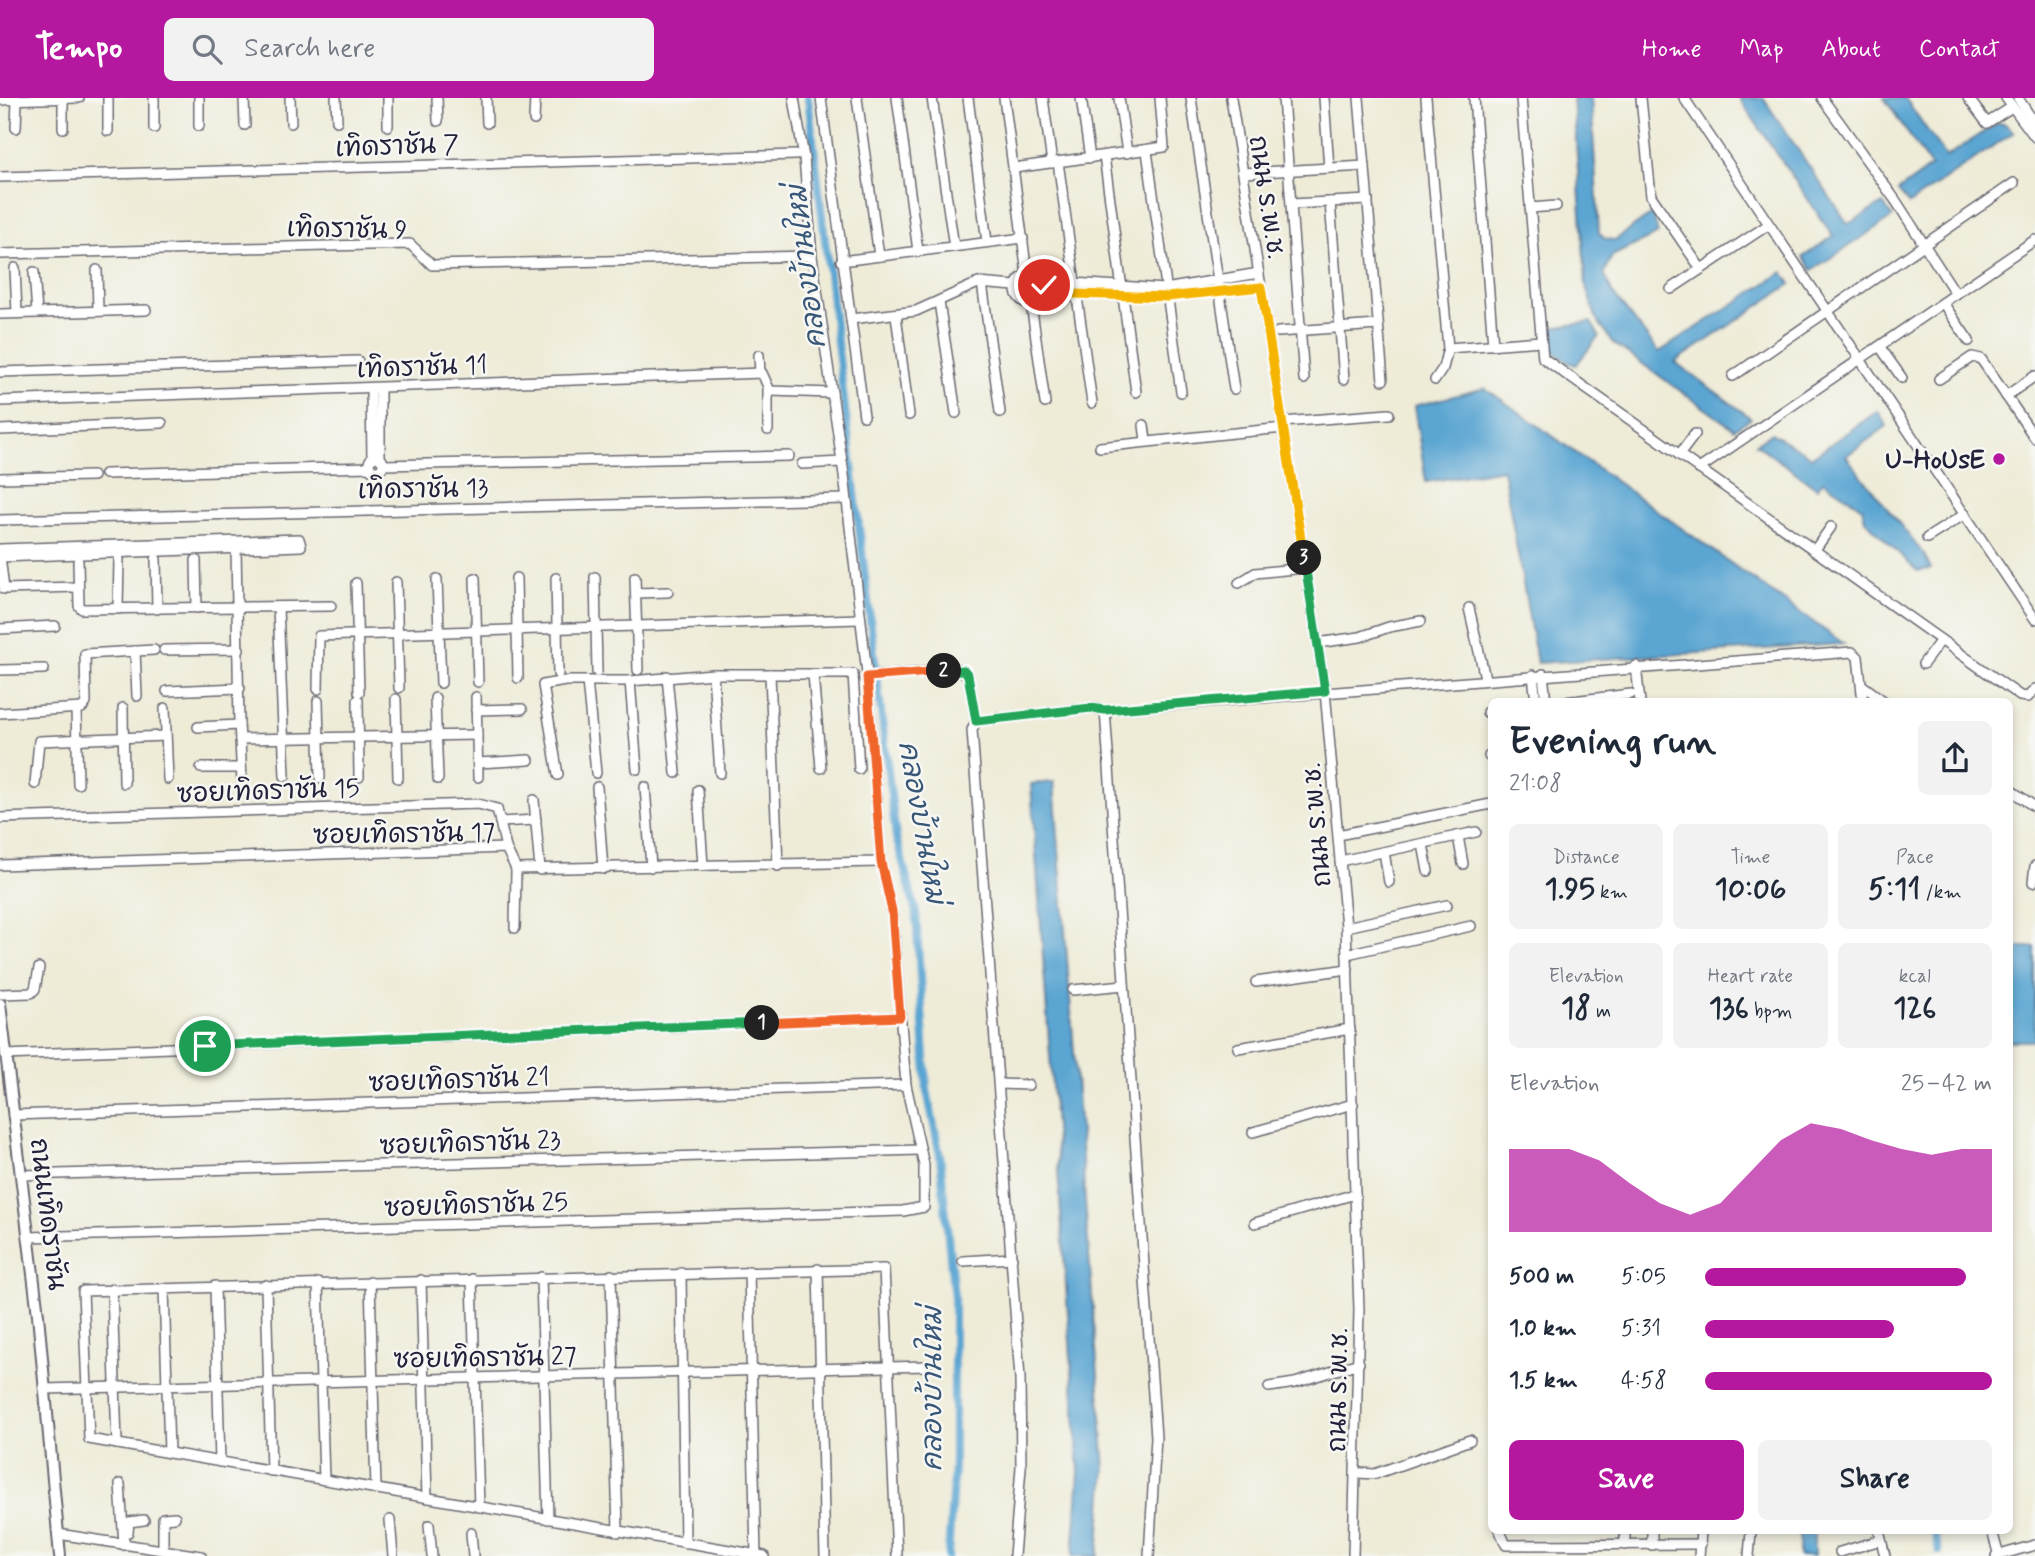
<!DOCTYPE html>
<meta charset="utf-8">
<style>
:root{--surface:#fff;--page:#f2f2f3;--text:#1f2937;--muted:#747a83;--accent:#b5179e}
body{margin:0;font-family:Mynerve,"Playpen Sans Thai",sans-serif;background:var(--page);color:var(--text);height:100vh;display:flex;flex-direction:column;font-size:26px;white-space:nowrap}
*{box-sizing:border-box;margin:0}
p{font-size:23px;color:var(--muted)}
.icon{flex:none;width:38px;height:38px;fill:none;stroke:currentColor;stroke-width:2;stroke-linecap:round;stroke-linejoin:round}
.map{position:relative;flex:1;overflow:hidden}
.panel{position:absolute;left:1488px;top:600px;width:525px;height:836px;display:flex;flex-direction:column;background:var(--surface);border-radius:10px;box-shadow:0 4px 10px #0003}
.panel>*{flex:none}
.pin{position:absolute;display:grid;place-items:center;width:60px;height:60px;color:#fff;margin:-30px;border:4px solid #fff;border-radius:50%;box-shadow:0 2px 7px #0007}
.km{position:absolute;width:35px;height:35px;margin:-18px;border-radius:50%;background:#222;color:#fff;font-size:19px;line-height:35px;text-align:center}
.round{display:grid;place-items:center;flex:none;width:74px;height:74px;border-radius:10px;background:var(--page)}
.overview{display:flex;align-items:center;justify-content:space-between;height:119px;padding:0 21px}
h1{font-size:38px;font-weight:700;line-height:52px}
.figures{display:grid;grid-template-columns:repeat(3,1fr);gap:10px;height:119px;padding:7px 21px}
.figures div{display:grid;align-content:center;border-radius:10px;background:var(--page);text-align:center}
.figures b{font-size:30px;font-weight:700}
.figures small{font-size:19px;font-weight:400}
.figures p{font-size:19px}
.chart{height:196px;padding:14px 21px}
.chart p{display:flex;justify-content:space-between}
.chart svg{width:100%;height:126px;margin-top:7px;fill:var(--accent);opacity:.7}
.button{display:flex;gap:14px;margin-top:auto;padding:14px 21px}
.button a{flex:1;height:80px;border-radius:10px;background:var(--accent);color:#fff;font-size:28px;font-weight:700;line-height:80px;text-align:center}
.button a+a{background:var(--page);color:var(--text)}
ul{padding:0 21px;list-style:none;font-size:23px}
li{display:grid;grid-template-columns:112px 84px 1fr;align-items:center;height:52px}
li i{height:18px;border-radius:9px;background:var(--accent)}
header{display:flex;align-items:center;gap:42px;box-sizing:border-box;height:98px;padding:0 35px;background:var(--accent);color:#fff}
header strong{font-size:33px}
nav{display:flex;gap:38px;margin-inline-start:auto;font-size:24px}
.search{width:490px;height:63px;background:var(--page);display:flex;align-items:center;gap:18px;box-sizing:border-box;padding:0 24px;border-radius:10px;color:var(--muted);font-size:26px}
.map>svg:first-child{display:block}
</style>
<header>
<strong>Tempo</strong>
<div class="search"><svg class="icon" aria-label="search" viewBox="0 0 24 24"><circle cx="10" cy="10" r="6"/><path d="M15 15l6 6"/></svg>Search here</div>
<nav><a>Home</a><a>Map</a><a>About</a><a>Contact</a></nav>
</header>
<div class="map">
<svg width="2035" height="1458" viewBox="0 0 2035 1458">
<rect width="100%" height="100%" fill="#f6f6f2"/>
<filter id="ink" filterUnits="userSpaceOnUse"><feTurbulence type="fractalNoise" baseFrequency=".0143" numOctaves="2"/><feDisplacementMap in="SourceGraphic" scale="14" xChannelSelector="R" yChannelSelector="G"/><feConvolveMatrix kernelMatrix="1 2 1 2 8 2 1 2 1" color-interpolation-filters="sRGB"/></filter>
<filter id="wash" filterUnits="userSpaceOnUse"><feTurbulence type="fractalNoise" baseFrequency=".00686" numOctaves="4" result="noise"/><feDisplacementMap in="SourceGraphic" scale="28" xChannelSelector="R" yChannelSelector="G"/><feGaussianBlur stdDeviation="1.57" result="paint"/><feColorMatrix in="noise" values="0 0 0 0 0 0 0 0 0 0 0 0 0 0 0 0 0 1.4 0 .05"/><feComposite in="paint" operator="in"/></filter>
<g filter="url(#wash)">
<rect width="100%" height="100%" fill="#eeebd7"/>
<g fill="#5aa5d2" stroke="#3e6486" stroke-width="2">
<polygon points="1573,0 1591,0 1599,135 1605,141 1615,142 1653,115 1658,136 1612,158 1604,175 1612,194 1659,254 1783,174 1791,186 1675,264 1751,320 1734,331 1612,244 1596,220 1586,189"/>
<polygon points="1739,0 1763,0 1848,126 1883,106 1893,119 1812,172 1803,159 1833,138"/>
<polygon points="1884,0 1905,0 1946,59 1998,25 2005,26 2014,34 1909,106 1898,93 1931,69"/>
<polygon points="1591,224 1599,238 1576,267 1569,265 1551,251 1548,230"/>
<polygon points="1485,290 1844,546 1537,565 1503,371 1426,384 1414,308"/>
<polygon points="1878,313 1887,328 1846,358 1925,458 1931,471 1917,473 1865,422 1862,409 1823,383 1817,390 1756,346 1771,335 1812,359"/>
<polygon points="1054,684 1105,1372 1098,1458 1073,1458 1079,1374 1031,686"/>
<rect x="2009" y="849" width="26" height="94"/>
<rect x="1799" y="1433" width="15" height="25"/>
</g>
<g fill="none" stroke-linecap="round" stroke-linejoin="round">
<g stroke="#5aa5d2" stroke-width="8">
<polyline points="808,0 896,739 916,814 927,992 940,1058 954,1199 954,1369 948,1458"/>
<polyline points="1934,1433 1939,1453"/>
</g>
</g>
</g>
<g filter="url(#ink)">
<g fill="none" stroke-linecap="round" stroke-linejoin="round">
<defs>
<g id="minor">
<polyline points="63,0 63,30"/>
<polyline points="154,0 154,30"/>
<polyline points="244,0 245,27"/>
<polyline points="290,0 291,25"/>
<polyline points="336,0 337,23"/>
<polyline points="388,0 388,28"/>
<polyline points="437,0 438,23"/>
<polyline points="486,0 487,25"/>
<polyline points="821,0 864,318"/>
<polyline points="857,0 879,158"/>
<polyline points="897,0 918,153"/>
<polyline points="932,0 954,149"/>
<polyline points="968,0 987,144"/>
<polyline points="1004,0 1027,176"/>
<polyline points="1043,0 1052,65"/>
<polyline points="1081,0 1090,60"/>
<polyline points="1119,0 1127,55"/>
<polyline points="1191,0 1234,291"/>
<polyline points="1231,0 1325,593 1346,829 1359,1212 1353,1458"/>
<polyline points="1283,0 1304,281"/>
<polyline points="1324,0 1329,70"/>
<polyline points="1359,0 1383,282"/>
<polyline points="1426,0 1448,250 1443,270 1435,282"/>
<polyline points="1474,0 1493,247"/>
<polyline points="1521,0 1543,260 2020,598 2028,599 2035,591"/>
<polyline points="1641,0 1651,98 1701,171"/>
<polyline points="1684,0 2035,521"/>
<polyline points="1822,0 1896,103 1956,196"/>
<polyline points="1968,0 1987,25 2012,9"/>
<polyline points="2006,0 2035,39"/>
<polyline points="2018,0 2035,26"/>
<polyline points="0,2 79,0"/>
<polyline points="534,22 535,0"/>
<polyline points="199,28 199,0"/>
<polyline points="16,30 17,2"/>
<polyline points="108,33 108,0"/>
<polyline points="1147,53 1181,294"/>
<polyline points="1104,58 1136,294"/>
<polyline points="1058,64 1092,305"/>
<polyline points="1014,70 1164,49 1160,0"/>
<polyline points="1243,75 1365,68"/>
<polyline points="0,79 796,57"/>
<polyline points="1330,104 1344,281"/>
<polyline points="1291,106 1368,102"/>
<polyline points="1530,110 1556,108"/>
<polyline points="0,156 410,146 432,167 812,158"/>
<polyline points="841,163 1023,140"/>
<polyline points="15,170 17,215"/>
<polyline points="97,172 98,213"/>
<polyline points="34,174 37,215"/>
<circle cx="1030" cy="191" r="14"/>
<polyline points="1042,183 1165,191 1259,175"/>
<polyline points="982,185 1000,314"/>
<polyline points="1671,191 1768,127"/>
<polyline points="1044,195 1167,199 1261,189"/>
<polyline points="939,204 956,315"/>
<polyline points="1031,205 1045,305"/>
<polyline points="1943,205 1969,243"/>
<polyline points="0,216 146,212"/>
<polyline points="896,217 909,317"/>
<polyline points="851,221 916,213 978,185 1015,188"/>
<polyline points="1278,234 1378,227"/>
<polyline points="1880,249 1902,280"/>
<polyline points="1448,250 1541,243"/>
<polyline points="759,257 760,275"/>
<polyline points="0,274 358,263"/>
<polyline points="1733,278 2014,85"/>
<polyline points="1939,281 1972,259 1981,261 2035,340"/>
<polyline points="371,291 372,361"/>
<polyline points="768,292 768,332"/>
<polyline points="2006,298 2035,278"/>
<polyline points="0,303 762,275 770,293 832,295"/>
<polyline points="1282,324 1389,316"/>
<polyline points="1144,327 1146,343"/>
<polyline points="0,332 162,325"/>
<polyline points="1100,349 1283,330"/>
<polyline points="1679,357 1695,336"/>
<circle cx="376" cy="366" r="7"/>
<polyline points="380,361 380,291"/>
<polyline points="802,366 842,364"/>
<polyline points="383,367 789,358"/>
<polyline points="1699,371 2035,142"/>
<polyline points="105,376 370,369"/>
<polyline points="0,380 93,378"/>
<polyline points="0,422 846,401"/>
<polyline points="1927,440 1965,416"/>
<polyline points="236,448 239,627"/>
<polyline points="0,451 299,441 301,448 0,459"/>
<polyline points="1814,453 1831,429"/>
<polyline points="0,458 4,491 78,489"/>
<polyline points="156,461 157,511"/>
<polyline points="196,462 197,510"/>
<polyline points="78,463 79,508 82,511 331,508"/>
<polyline points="595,479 597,574"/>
<polyline points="635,479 638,572"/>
<polyline points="475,480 478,584"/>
<polyline points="516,480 518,580"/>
<polyline points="556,480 558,576"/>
<polyline points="437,481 441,585"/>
<polyline points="396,484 399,590"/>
<polyline points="356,485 359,594"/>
<polyline points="1239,485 1255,475 1305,470"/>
<polyline points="636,495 668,494"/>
<polyline points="278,509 285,678"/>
<polyline points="1469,510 1485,580"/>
<polyline points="118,511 119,461"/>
<polyline points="0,531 55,528"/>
<polyline points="1317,545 1360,539 1389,529 1421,523"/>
<polyline points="164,552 239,551"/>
<polyline points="135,553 137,598"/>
<polyline points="1923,566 1941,542"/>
<polyline points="1636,568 1640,604"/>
<polyline points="0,572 44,571"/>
<polyline points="713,576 720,675"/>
<polyline points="770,576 778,768"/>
<polyline points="813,576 821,670"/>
<polyline points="1543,576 1546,604"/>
<polyline points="1533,577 1536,604"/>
<polyline points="667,578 676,675"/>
<polyline points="867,579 957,571 968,577 976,623 972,632 1020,1280 1021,1369 1014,1458"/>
<polyline points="587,583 596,675"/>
<polyline points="630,583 637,671"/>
<polyline points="1862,587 1885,604"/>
<polyline points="318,591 319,538 860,521"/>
<polyline points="167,593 240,590"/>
<polyline points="476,599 478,679"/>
<polyline points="435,600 438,681"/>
<polyline points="396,601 398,680"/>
<polyline points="358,602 359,679"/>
<polyline points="318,603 320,680"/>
<polyline points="1564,604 1631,596"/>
<polyline points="123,610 124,685"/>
<polyline points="165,610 168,681"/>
<polyline points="76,611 78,686"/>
<polyline points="476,612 522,611"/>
<polyline points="1105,612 1156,1339 1149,1458"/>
<polyline points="1487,614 1491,613"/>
<polyline points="0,615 82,610 86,605 85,556 154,552"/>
<polyline points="976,623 1091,610 1105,612 1852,554 1858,559 1863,604"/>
<polyline points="198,629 239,627 240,641 477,637"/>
<polyline points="240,641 242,684"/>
<polyline points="1489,658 1491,658"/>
<polyline points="478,665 529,662"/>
<polyline points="201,670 241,670"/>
<polyline points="558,677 543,587 565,583 630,583 713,576 853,576 859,671"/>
<polyline points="35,686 39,643 166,638"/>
<polyline points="597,689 603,771"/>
<polyline points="645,689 651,769"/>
<polyline points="2009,691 2035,709"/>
<polyline points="698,692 703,768"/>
<polyline points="534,702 540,772"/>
<polyline points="0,720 478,706 497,711 506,750"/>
<polyline points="500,724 536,722"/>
<polyline points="1338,737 1491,706"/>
<polyline points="1458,738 1463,766"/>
<polyline points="1423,746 1428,773"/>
<polyline points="1384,754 1389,784"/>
<polyline points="1340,763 1476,734"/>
<polyline points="0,767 506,750 516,771 881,764"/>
<polyline points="2033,784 2035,768"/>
<polyline points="1346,829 1447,807"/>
<polyline points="515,830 516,771"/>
<polyline points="1347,856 1471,828"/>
<polyline points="1256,884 1348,871"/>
<polyline points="1073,892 1124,887"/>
<polyline points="0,896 31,895 35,891 39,870"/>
<polyline points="1238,950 1350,931"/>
<polyline points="6,957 900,919"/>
<polyline points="999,986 1028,987"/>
<polyline points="13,1017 906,987"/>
<polyline points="1253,1034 1353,1006"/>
<polyline points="21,1077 920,1052"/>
<polyline points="1255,1125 1355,1096"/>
<polyline points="28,1139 903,1113 924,1109 924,1067 906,987 892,813 881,764 868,584 844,377 812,158 804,60 794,0"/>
<polyline points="963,1163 1012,1160"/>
<polyline points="818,1171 825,1458"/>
<polyline points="749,1173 756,1457"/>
<polyline points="681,1175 685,1445"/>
<polyline points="611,1177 618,1434"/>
<polyline points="541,1179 548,1421"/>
<polyline points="472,1181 479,1409"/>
<polyline points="421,1182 427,1400"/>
<polyline points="370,1184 376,1391"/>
<polyline points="318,1185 324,1382"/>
<polyline points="266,1187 271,1373"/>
<polyline points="215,1188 220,1364"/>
<polyline points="164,1190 169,1355"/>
<polyline points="112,1191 117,1346"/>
<polyline points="1269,1289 1295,1285 1359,1265"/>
<polyline points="44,1291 927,1268"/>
<polyline points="1357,1375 1375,1376 1470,1342"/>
<polyline points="120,1386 124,1447"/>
<polyline points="390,1422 393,1458"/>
<polyline points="429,1427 432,1458"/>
<polyline points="1500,1433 1506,1447 1701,1446"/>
<polyline points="1652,1433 1652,1447"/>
<polyline points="1879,1433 1885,1458"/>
<polyline points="1992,1433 1999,1458"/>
<polyline points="128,1434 129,1424 144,1422"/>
<polyline points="471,1435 473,1458"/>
<polyline points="58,1436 201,1458"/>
<polyline points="1625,1447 1625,1433"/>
<polyline points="163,1452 163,1420 175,1419"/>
<polyline points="1840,1454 1881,1442"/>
<polyline points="764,1458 89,1341 83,1193 884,1171 897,1458"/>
<polyline points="1699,1458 1701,1433"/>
<polyline points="1749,1458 1751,1433"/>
<polyline points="1996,1458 2035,1447"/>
</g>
<polyline id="tertiary" points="0,906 38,1217 60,1458"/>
</defs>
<use href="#minor" stroke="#696872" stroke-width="12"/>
<use href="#tertiary" stroke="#696872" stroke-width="14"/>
<use href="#minor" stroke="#fff" stroke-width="9"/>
<use href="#tertiary" stroke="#fff" stroke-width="10"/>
</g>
</g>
<g fill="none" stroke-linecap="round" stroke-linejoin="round" filter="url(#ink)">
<defs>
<polyline id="split-1" points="205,948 762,925"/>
<polyline id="split-2" points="762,925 900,919 892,813 881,764 867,579 944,573"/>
<polyline id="split-3" points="944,573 964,572 968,577 976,623 1091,610 1105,612 1325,593 1304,460"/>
<polyline id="split-4" points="1044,187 1044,195 1167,199 1261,189 1304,460"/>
</defs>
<use href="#split-1" stroke="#fff" stroke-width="14"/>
<use href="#split-2" stroke="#fff" stroke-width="14"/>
<use href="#split-3" stroke="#fff" stroke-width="14"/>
<use href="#split-4" stroke="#fff" stroke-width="14"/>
<use href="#split-1" stroke="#22a559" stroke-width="9"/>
<use href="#split-2" stroke="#f0652b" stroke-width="9"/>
<use href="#split-3" stroke="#22a559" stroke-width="9"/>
<use href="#split-4" stroke="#f5b400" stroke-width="9"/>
</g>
<circle fill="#b5179e" stroke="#f6f6f2" stroke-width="2.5" cx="1999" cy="361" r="7"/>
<g text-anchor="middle" stroke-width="5" stroke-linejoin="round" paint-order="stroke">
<g font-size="26" fill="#22223b" stroke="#f6f6f2">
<text transform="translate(397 47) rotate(-2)" y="9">เทิดราชัน 7</text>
<text transform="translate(1268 99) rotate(81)" y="9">ถนน ร.พ.ช.</text>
<text transform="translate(347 130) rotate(1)" y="9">เทิดราชัน 9</text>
<text transform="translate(422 268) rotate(-2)" y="9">เทิดราชัน 11</text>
<text transform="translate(423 390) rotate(-1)" y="9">เทิดราชัน 13</text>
<text transform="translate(268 692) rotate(-2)" y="9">ซอยเทิดราชัน 15</text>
<text transform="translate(1316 727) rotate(-95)" y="9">ถนน ร.พ.ช.</text>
<text transform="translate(404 735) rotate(-1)" y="9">ซอยเทิดราชัน 17</text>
<text transform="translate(459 981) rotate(-2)" y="9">ซอยเทิดราชัน 21</text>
<text transform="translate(470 1044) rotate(-2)" y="9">ซอยเทิดราชัน 23</text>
<text transform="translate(476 1106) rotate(-2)" y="9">ซอยเทิดราชัน 25</text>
<text transform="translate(49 1116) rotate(83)" y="9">ถนนเทิดราชัน</text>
<text transform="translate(485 1259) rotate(-1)" y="9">ซอยเทิดราชัน 27</text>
<text transform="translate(1337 1292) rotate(-89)" y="9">ถนน ร.พ.ช.</text>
</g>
<g font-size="26" font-weight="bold" fill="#22223b" stroke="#f6f6f2" text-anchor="end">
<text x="1985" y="370">U-HoUsE</text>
</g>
<g font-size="28" font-style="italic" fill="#385677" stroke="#f6f6f2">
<text transform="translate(805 169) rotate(-97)" y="10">คลองบ้านใหม่</text>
<text transform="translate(923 724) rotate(80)" y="10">คลองบ้านใหม่</text>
<text transform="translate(931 1291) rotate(-90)" y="10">คลองบ้านใหม่</text>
</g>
</g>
</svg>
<div class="pin" style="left:205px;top:948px;background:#1e9e55"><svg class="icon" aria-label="arrive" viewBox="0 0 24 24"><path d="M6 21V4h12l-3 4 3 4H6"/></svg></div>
<div class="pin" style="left:1044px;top:187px;background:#d93025"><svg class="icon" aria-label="check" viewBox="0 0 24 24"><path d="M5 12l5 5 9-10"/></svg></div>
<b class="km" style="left:762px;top:925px">1</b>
<b class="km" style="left:944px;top:573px">2</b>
<b class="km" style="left:1304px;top:460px">3</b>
<section class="panel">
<div class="overview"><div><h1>Evening run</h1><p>21:08</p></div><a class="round"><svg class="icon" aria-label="share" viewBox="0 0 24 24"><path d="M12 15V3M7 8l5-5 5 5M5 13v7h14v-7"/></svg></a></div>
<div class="figures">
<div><p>Distance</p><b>1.95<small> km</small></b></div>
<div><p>Time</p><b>10:06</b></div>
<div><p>Pace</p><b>5:11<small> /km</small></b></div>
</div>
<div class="figures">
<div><p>Elevation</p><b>18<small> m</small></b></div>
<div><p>Heart rate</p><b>136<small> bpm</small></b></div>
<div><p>kcal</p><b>126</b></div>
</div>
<div class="chart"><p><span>Elevation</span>25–42 m</p>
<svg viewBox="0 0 160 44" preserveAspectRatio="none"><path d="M0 44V15L10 15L20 15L30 19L40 27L50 34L60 38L70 34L80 23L90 12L100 6L110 8L120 12L130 15L140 17L150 15L160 15V44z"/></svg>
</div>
<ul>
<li><b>500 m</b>5:05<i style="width:91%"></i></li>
<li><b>1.0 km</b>5:31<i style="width:66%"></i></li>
<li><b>1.5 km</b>4:58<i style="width:100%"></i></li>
</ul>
<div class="button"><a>Save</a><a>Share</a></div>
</section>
</div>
